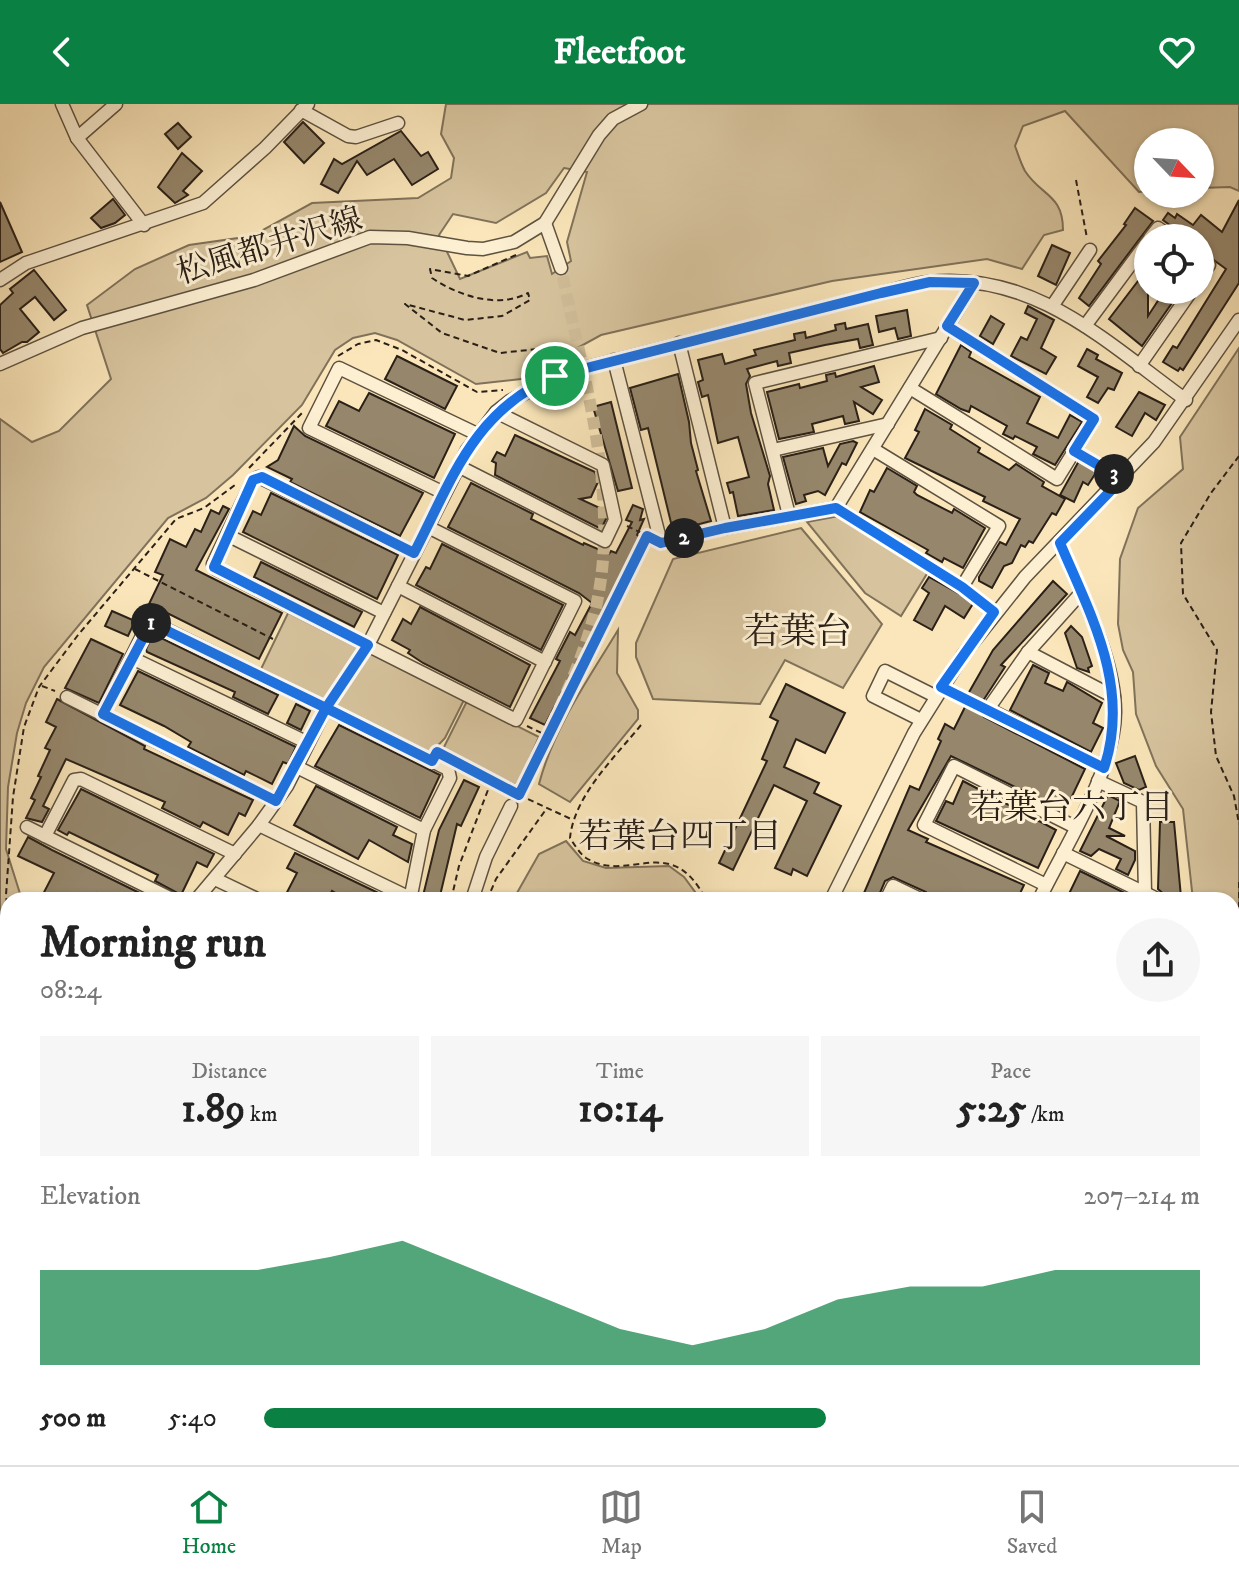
<!DOCTYPE html>
<meta charset="utf-8">
<style>
:root{--surface:#fff;--page:#f6f6f6;--text:#222;--muted:#767676;--line:#e0e0e0;--accent:#0b8043}
body{margin:0;font-family:"IM FELL DW Pica","Noto Serif JP",serif;background:var(--page);color:var(--text);height:100vh;display:flex;flex-direction:column;font-size:30px;white-space:nowrap}
*{box-sizing:border-box;margin:0}
p{font-size:26px;color:var(--muted)}
.icon{flex:none;width:44px;height:44px;fill:none;stroke:currentColor;stroke-width:2;stroke-linecap:round;stroke-linejoin:round}
.map{position:relative;flex:1;overflow:hidden}
.drawer{position:absolute;left:0px;top:788px;width:1240px;height:574px;display:flex;flex-direction:column;background:var(--surface);border-radius:24px 24px 0 0;box-shadow:0 2px 6px #0004}
.drawer>*{flex:none}
.needle{width:52px;rotate:115deg}
.fabs{position:absolute;left:1134px;top:24px;display:grid;gap:16px}
.fabs a{display:grid;place-items:center;width:80px;height:80px;border-radius:50%;background:var(--surface);box-shadow:0 2px 6px #0004;font-size:40px}
.pin{position:absolute;display:grid;place-items:center;width:68px;height:68px;color:#fff;margin:-34px;border:4px solid #fff;border-radius:50%;box-shadow:0 2px 8px #0007}
.km{position:absolute;width:40px;height:40px;margin:-20px;border-radius:50%;background:#222;color:#fff;font-size:22px;line-height:40px;text-align:center}
.round{display:grid;place-items:center;flex:none;width:84px;height:84px;border-radius:42px;background:var(--page)}
.summary{display:flex;align-items:center;justify-content:space-between;height:136px;padding:0 40px}
h1{font-size:44px;font-weight:700;line-height:60px}
.figures{display:grid;grid-template-columns:repeat(3,1fr);gap:12px;height:136px;padding:8px 40px}
.figures div{display:grid;align-content:center;border-radius:0px;background:var(--page);text-align:center}
.figures b{font-size:40px;font-weight:700}
.figures small{font-size:22px;font-weight:400}
.figures p{font-size:22px}
.chart{height:224px;padding:16px 40px}
.chart p{display:flex;justify-content:space-between}
.chart svg{width:100%;height:144px;margin-top:8px;fill:var(--accent);opacity:.7}
ul{padding:0 40px;list-style:none;font-size:26px}
li{display:grid;grid-template-columns:128px 96px 1fr;align-items:center;height:60px}
li i{height:20px;border-radius:10px;background:var(--accent)}
header{display:flex;justify-content:space-between;align-items:center;height:104px;padding:0 40px;background:var(--accent);color:#fff;font-size:36px;font-weight:700}
.dock{display:flex;justify-content:space-around;align-items:center;height:112px;border-top:2px solid var(--line);background:var(--surface);font-size:22px;color:var(--muted)}
.dock a{display:grid;justify-items:center;gap:4px}
.dock .active{color:var(--accent)}
.map>svg:first-child{display:block}
</style>
<header><svg class="icon" aria-label="back" viewBox="0 0 24 24"><path d="M15 5l-7 7 7 7"/></svg>Fleetfoot<svg class="icon" aria-label="heart" viewBox="0 0 24 24"><path d="M12 20l-8-8c-3-5 5-10 8-4 3-6 11-1 8 4z"/></svg></header>
<div class="map">
<svg width="1239" height="1361" viewBox="0 0 1239 1361">
<rect width="100%" height="100%" fill="#fae6ba"/>
<filter id="stains"><feTurbulence type="fractalNoise" baseFrequency=".0025" numOctaves="4"/><feColorMatrix values="0 0 0 0 .2 0 0 0 0 .09 0 0 0 0 .02 0 0 0 .5 -.17"/></filter>
<radialGradient id="worn" r=".72"><stop offset=".6" stop-color="#630" stop-opacity="0"/><stop offset="1" stop-color="#630" stop-opacity=".3"/></radialGradient>
<g fill="#d7c49e" stroke="#80725a" stroke-width="2" fill-rule="evenodd">
<path d="M446,0H1239V87L1230,83L1200,84V38H1148V87L1139,88L1065,7L1023,22L1015,42C1018,50 1021,60 1025,67C1041,92 1063,90 1063,126L1044,131L1022,165L987,155L832,177L601,231L521,275L476,280L397,236L375,229L353,234L335,246L302,301L233,371L206,394L168,414L44,563L26,599L17,629L8,683L6,745L22,796H8V1316L0,1325V315L32,338L59,327L111,275L87,201L135,165L189,141L252,132L312,99L418,94L451,74L454,54L441,30ZM564,64L587,68L567,138L571,157L552,170L547,152L530,154L527,148L460,175L439,131L453,110L496,119L546,89Z"/>
<polygon points="1239,244 1239,1361 1178,1361 1154,1354 1232,1354 1232,796 1193,796 1183,705 1156,662 1136,610 1133,568 1123,546 1118,520 1120,455 1138,404 1183,365 1180,333"/>
<polygon points="839,412 928,468 901,512 865,489 807,418"/>
<polygon points="801,424 882,520 843,584 785,556 760,600 653,595 636,553 636,539 673,455"/>
<polygon points="289,507 464,596 445,634 431,649 261,565"/>
<path d="M618,526L617,569L638,606V615L570,698L539,680C554,623 588,576 618,526Z"/>
<polygon points="467,597 539,633 517,682 443,645"/>
<polygon points="566,737 583,757 606,764 669,762 684,773 701,796 513,796 539,750"/>
<polygon points="384,1354 553,1354 552,1361 428,1361"/>
</g>
<g fill="#96876c" stroke="#2a2017" stroke-width="2">
<polygon points="303,18 324,39 304,59 284,38"/>
<polygon points="178,19 191,33 178,45 165,30"/>
<polygon points="401,27 421,52 428,48 438,65 412,81 394,55 367,71 357,57 338,89 321,80 334,55 342,60"/>
<polygon points="182,49 202,67 183,87 188,91 175,99 158,83"/>
<polygon points="113,95 125,111 115,119 101,124 91,114"/>
<polygon points="1239,96 1239,179 1183,266 1180,264 1178,267 1163,258 1173,242 1177,244 1226,165 1200,146 1200,134 1187,134 1163,116 1168,109 1175,114 1177,110 1193,121 1201,111 1222,128"/>
<polygon points="0,98 22,148 0,158"/>
<polygon points="1135,104 1153,117 1089,202 1079,194 1101,160 1098,157 1126,121 1124,120"/>
<polygon points="1052,141 1070,149 1056,181 1038,172"/>
<polygon points="1148,164 1148,212 1165,186 1181,186 1142,242 1109,215"/>
<polygon points="34,166 66,206 54,216 35,193 20,205 39,228 27,238 22,238 3,249 0,245 0,201 13,189 10,185"/>
<polygon points="1028,202 1054,216 1041,244 1056,253 1046,270 1011,252 1021,233 1027,236 1037,215 1025,209"/>
<polygon points="907,206 911,232 898,235 895,224 879,228 876,212"/>
<polygon points="991,212 1004,220 993,240 980,232"/>
<polygon points="845,219 846,225 868,220 873,241 860,244 858,235 825,241 789,249 791,259 778,262 777,257 747,265 750,272 746,280 751,309 770,372 768,380 774,406 738,412 733,388 730,389 727,379 749,373 738,333 718,339 708,291 702,293 698,278 703,276 698,256 722,250 725,260 756,251 754,246 795,236 794,230 805,228 806,234 836,226 835,221"/>
<polygon points="961,241 971,248 969,253 1040,293 1027,319 1058,334 1070,311 1082,318 1055,361 1033,350 1037,343 1015,332 1013,335 1003,330 1007,322 971,302 969,308 961,305 936,290"/>
<polygon points="1087,245 1098,251 1096,255 1122,269 1114,286 1108,284 1098,299 1087,293 1098,273 1078,262"/>
<polygon points="397,252 457,282 445,305 385,275"/>
<polygon points="874,262 879,278 861,283 882,296 873,310 854,298 859,317 845,320 843,312 812,320 814,328 779,335 767,288 799,280 800,284 827,277 826,271 835,269 836,273"/>
<polygon points="678,270 689,318 691,339 698,366 696,367 711,417 673,427 648,324 641,326 630,284"/>
<polygon points="1139,288 1165,301 1156,316 1145,309 1132,332 1116,323"/>
<polygon points="369,289 455,330 434,374 326,322 339,297 359,307"/>
<polygon points="611,298 632,384 618,387 593,303"/>
<polygon points="925,305 952,321 950,325 980,344 978,348 1009,366 1016,360 1044,378 1042,382 1065,395 1056,411 1052,409 1033,439 1029,437 1025,443 1021,441 1012,459 1004,462 992,484 979,477 979,473 1000,438 1006,441 1020,415 983,397 985,393 905,354 919,328 915,326"/>
<polygon points="294,322 305,332 423,389 400,432 290,378 292,375 267,363 278,356"/>
<polygon points="515,331 595,368 598,378 591,393 580,395 604,406 606,415 601,425 495,371 496,359 492,357 497,348 505,352"/>
<polygon points="853,337 857,339 846,361 842,359 825,391 818,387 804,391 806,397 796,400 783,353 823,344 828,362 840,340"/>
<polygon points="1080,355 1099,364 1088,381 1083,378 1074,398 1060,391"/>
<polygon points="887,364 917,382 914,388 917,391 952,409 954,405 985,424 963,464 944,454 942,458 926,449 928,446 860,408 870,386 874,388"/>
<polygon points="471,379 533,410 531,415 583,441 584,439 609,450 611,447 616,449 632,418 626,416 633,401 643,405 640,416 644,415 637,431 640,433 630,456 545,621 530,614 560,557 556,555 570,528 575,531 592,499 579,489 448,423"/>
<polygon points="271,389 398,451 377,495 243,428 253,407 261,411"/>
<polygon points="223,402 229,405 196,466 282,509 259,555 149,500 163,471 155,468 170,435 186,443 195,425 201,428 211,406 219,410"/>
<polygon points="442,440 563,501 541,546 416,481 426,463 430,465"/>
<polygon points="261,458 362,508 354,523 254,473"/>
<polygon points="929,473 974,498 964,514 945,502 932,526 914,516 929,489 922,484"/>
<polygon points="1053,477 1067,490 1001,561 1005,563 977,606 984,613 1085,665 1065,707 951,652 908,726 928,735 926,738 1024,781 1017,796 1003,796 993,791 991,796 931,796 926,788 893,773 885,777 877,796 861,796 910,682 919,686 941,637 938,635 945,620 954,625 971,591 968,590 993,546"/>
<polygon points="420,503 530,561 510,603 423,559 408,549 410,546 392,536 403,515 411,520"/>
<polygon points="112,507 135,517 128,532 105,522"/>
<polygon points="1071,522 1082,533 1092,562 1088,564 1089,568 1077,564 1065,529"/>
<polygon points="153,530 278,591 268,610 233,593 235,588 147,548 146,545"/>
<polygon points="91,535 123,550 99,599 65,584"/>
<polygon points="1033,561 1049,569 1045,579 1063,587 1067,578 1102,599 1093,619 1103,624 1091,648 1010,606"/>
<polygon points="138,567 296,643 288,660 283,658 272,680 246,667 244,671 188,643 191,638 164,622 120,601"/>
<polygon points="786,580 845,609 825,649 796,635 784,663 819,679 814,689 841,702 807,772 793,765 791,771 775,764 807,697 774,681 733,766 719,759 767,657 762,655 778,617 770,613"/>
<polygon points="57,595 145,642 144,645 253,696 245,712 239,709 228,731 203,718 200,723 162,704 165,698 66,655 43,702 49,705 42,718 26,714 35,696 31,694 41,673 38,672 50,646 45,644 56,623 46,618"/>
<polygon points="296,600 310,607 301,626 287,619"/>
<polygon points="339,621 440,671 420,714 315,662"/>
<polygon points="1135,652 1146,683 1139,686 1124,679 1116,659"/>
<polygon points="464,676 479,683 461,722 457,720 439,796 422,796 439,726"/>
<polygon points="963,677 1056,726 1038,764 936,717 946,697 953,700"/>
<polygon points="316,682 397,723 393,731 412,740 408,758 369,736 358,755 294,721"/>
<polygon points="81,685 214,750 207,763 197,758 181,791 155,777 158,771 69,728 67,731 58,726"/>
<polygon points="1108,691 1120,697 1109,724 1125,732 1106,732 1135,747 1135,756 1128,771 1116,765 1121,755 1099,745 1091,752 1080,747"/>
<polygon points="1160,718 1174,718 1181,793 1167,793 1158,785"/>
<polygon points="28,733 52,746 154,796 114,796 97,789 93,796 40,796 54,769 18,752"/>
<polygon points="295,749 393,796 347,796 332,787 327,796 283,796 297,769 287,764"/>
<polygon points="1080,767 1139,796 1066,796"/>
</g>
<g fill="none" stroke-linecap="round" stroke-linejoin="round">
<path stroke="#d0be99" stroke-width="12" stroke-dasharray="12 6" stroke-linecap="butt" d="M511,702C542,639 578,576 595,507C622,394 583,274 561,164"/>
<defs>
<g id="minor">
<polyline points="62,0 77,34 144,121"/>
<polyline points="301,6 348,32 356,33 398,19"/>
<polyline points="77,34 116,0"/>
<polyline points="545,119 561,164"/>
<polyline points="1150,134 1158,124 1172,134"/>
<polyline points="1200,155 1209,161 1200,174"/>
<polyline points="0,176 26,159 203,99 265,44 308,0"/>
<polyline points="1053,201 1090,146"/>
<polyline points="1085,222 1148,137"/>
<polyline points="679,239 725,424"/>
<polyline points="614,256 661,439 725,424 836,404 962,483 999,422 873,345"/>
<polyline points="0,260 82,224 254,176 370,133 408,134 467,144 483,145 514,138 545,119 599,31 613,15 641,0"/>
<polyline points="1139,262 1192,186"/>
<polyline points="910,284 1057,375 1094,315 947,222"/>
<polyline points="773,346 888,320"/>
<polyline points="458,362 605,437 615,416 603,361 496,308"/>
<polyline points="444,389 309,324 339,264 477,330"/>
<polyline points="836,404 974,179"/>
<polyline points="789,411 755,279 941,234"/>
<polyline points="227,431 384,509"/>
<polyline points="414,449 259,373 253,376 213,460 216,465 516,616 575,497 428,423"/>
<polyline points="398,482 545,558"/>
<polyline points="1081,489 1028,548 988,605 1104,664"/>
<path d="M368,541L467,346L496,308L510,297L561,270L881,189C897,185 913,180 929,178C1035,167 1107,239 1186,296"/>
<polyline points="1028,548 1114,593"/>
<polyline points="132,554 308,639"/>
<polyline points="67,593 276,697"/>
<polyline points="103,610 147,522 155,520 448,665 450,674 424,726 410,796"/>
<polyline points="921,616 873,592 885,567 935,592"/>
<polyline points="297,663 424,726"/>
<polyline points="1098,677 1143,698 1145,789"/>
<polyline points="259,721 410,794"/>
<polyline points="27,723 45,732"/>
<polyline points="1063,749 1159,796"/>
<polyline points="215,775 259,796"/>
<polyline points="1046,781 924,721 954,662 1075,723"/>
<polyline points="174,796 45,732 74,676 81,675 235,750"/>
<polyline points="196,796 259,721 287,682 326,604"/>
<polyline points="472,796 486,753 511,702"/>
<polyline points="831,796 914,629 963,551 1025,473 1154,338 1239,216"/>
<polyline points="886,796 893,782 922,796"/>
<path d="M1039,796C1064,744 1115,666 1115,608C1115,554 1080,488 1060,439"/>
<polyline points="181,1354 214,1361"/>
<polyline points="342,1354 388,1361"/>
<polyline points="665,1354 667,1361"/>
<polyline points="851,1354 853,1361"/>
<polyline points="1102,1354 1131,1361"/>
<polyline points="25,1361 29,1354"/>
<polyline points="125,1361 128,1354"/>
<polyline points="229,1361 230,1354"/>
<polyline points="282,1361 283,1354"/>
<polyline points="986,1361 1012,1354"/>
</g>
</defs>
<use href="#minor" stroke="#5e5240" stroke-width="15"/>
<g stroke="#2a2017" stroke-width="2" stroke-dasharray="6 4" stroke-linecap="butt">
<polyline points="1076,76 1087,134"/>
<path d="M516,151L468,172L430,165L432,174C459,192 498,205 528,189L530,196L502,212L465,216L405,200L442,229L500,249L547,244L551,260"/>
<polyline points="338,252 358,240 376,236 402,246 477,288 503,286"/>
<polyline points="1239,352 1211,389 1181,439 1183,490 1217,546 1211,608 1216,652 1234,692 1239,720"/>
<polyline points="1086,354 1108,367"/>
<polyline points="249,364 303,308"/>
<polyline points="627,422 646,431"/>
<polyline points="135,465 273,535"/>
<polyline points="973,491 987,502"/>
<polyline points="42,582 55,587"/>
<polyline points="953,588 976,599"/>
<polyline points="334,593 362,553"/>
<path d="M641,621C615,653 574,692 570,734C574,740 580,750 586,754C629,781 671,726 706,796"/>
<polyline points="527,622 548,632 646,433"/>
<polyline points="461,661 519,691 547,633"/>
<polyline points="519,691 571,715"/>
<polyline points="1239,778 1239,803"/>
<polyline points="451,796 459,762 491,678"/>
<polyline points="487,796 496,775 547,704"/>
<polyline points="8,810 6,791 13,693 24,623 39,583 78,531 176,415 204,404 235,381"/>
<polyline points="1232,836 1239,840"/>
<polyline points="1232,874 1239,859"/>
<polyline points="1232,930 1239,937"/>
<polyline points="0,1008 8,1010"/>
<polyline points="0,1015 8,1017"/>
<polyline points="426,1354 429,1361"/>
<polyline points="555,1361 556,1354"/>
</g>
<use href="#minor" stroke="#fcefd2" stroke-width="12"/>
</g>
<g fill="none" stroke-linecap="round" stroke-linejoin="round">
<defs>
<path id="route" d="M555,272C473,307 452,376 414,449L262,373L253,376L214,463L368,541L326,604L151,519L103,610L276,697L326,604L432,657L437,648L519,691L647,432L661,439L725,424L836,404L962,483L994,508L941,583L1104,664C1131,583 1091,512 1060,439L1122,375L1074,347L1094,315L947,222L974,179L930,178L881,189L555,272"/>
</defs>
<use href="#route" stroke="#fff" stroke-width="16"/>
<use href="#route" stroke="#1a73e8" stroke-width="10"/>
</g>
<g text-anchor="middle" stroke-width="6" stroke-linejoin="round" paint-order="stroke">
<g font-size="32" fill="#2a2017" stroke="#fcefd2">
<text transform="translate(269 141) rotate(-17)" y="11">松風都井沢線</text>
</g>
<g font-size="34" fill="#2a2017" stroke="#fcefd2">
<text x="1072" y="714">若葉台六丁目</text>
<text x="680" y="743">若葉台四丁目</text>
</g>
<g font-size="36" fill="#2a2017" stroke="#fcefd2">
<text x="798" y="539">若葉台</text>
</g>
</g>
<rect width="100%" height="100%" filter="url(#stains)"/>
<rect width="100%" height="100%" fill="url(#worn)"/>
</svg>
<div class="fabs">
<a><svg class="needle" viewBox="-14 -14 28 28"><path d="M0-13l5 13h-10z" fill="#e53935"/><path d="M0 13l5-13h-10z" fill="#767676"/></svg></a>
<a><svg class="icon" aria-label="locate" viewBox="0 0 24 24"><circle cx="12" cy="12" r="6"/><path d="M12 2v4M12 18v4M2 12h4M18 12h4"/></svg></a>
</div>
<div class="pin" style="left:555px;top:272px;background:#1e9e55"><svg class="icon" aria-label="arrive" viewBox="0 0 24 24"><path d="M6 21V4h12l-3 4 3 4H6"/></svg></div>
<b class="km" style="left:151px;top:519px">1</b>
<b class="km" style="left:684px;top:434px">2</b>
<b class="km" style="left:1114px;top:370px">3</b>
<section class="drawer">
<div class="summary"><div><h1>Morning run</h1><p>08:24</p></div><a class="round"><svg class="icon" aria-label="share" viewBox="0 0 24 24"><path d="M12 15V3M7 8l5-5 5 5M5 13v7h14v-7"/></svg></a></div>
<div class="figures">
<div><p>Distance</p><b>1.89<small> km</small></b></div>
<div><p>Time</p><b>10:14</b></div>
<div><p>Pace</p><b>5:25<small> /km</small></b></div>
</div>
<div class="chart"><p><span>Elevation</span>207–214 m</p>
<svg viewBox="0 0 160 44" preserveAspectRatio="none"><path d="M0 44V15L10 15L20 15L30 15L40 11L50 6L60 15L70 24L80 33L90 38L100 33L110 24L120 20L130 20L140 15L150 15L160 15V44z"/></svg>
</div>
<ul>
<li><b>500 m</b>5:40<i style="width:60%"></i></li>
</ul>
</section>
</div>
<nav class="dock">
<a class="active"><svg class="icon" aria-label="home" viewBox="0 0 24 24"><path d="M3 11l9-7 9 7M6 9v11h12V9"/></svg>Home</a>
<a><svg class="icon" aria-label="map" viewBox="0 0 24 24"><path d="M3 6l6-2 6 2 6-2v14l-6 2-6-2-6 2zM9 4v14M15 6v14"/></svg>Map</a>
<a><svg class="icon" aria-label="saved" viewBox="0 0 24 24"><path d="M7 4h10v16l-5-4-5 4z"/></svg>Saved</a>
</nav>
